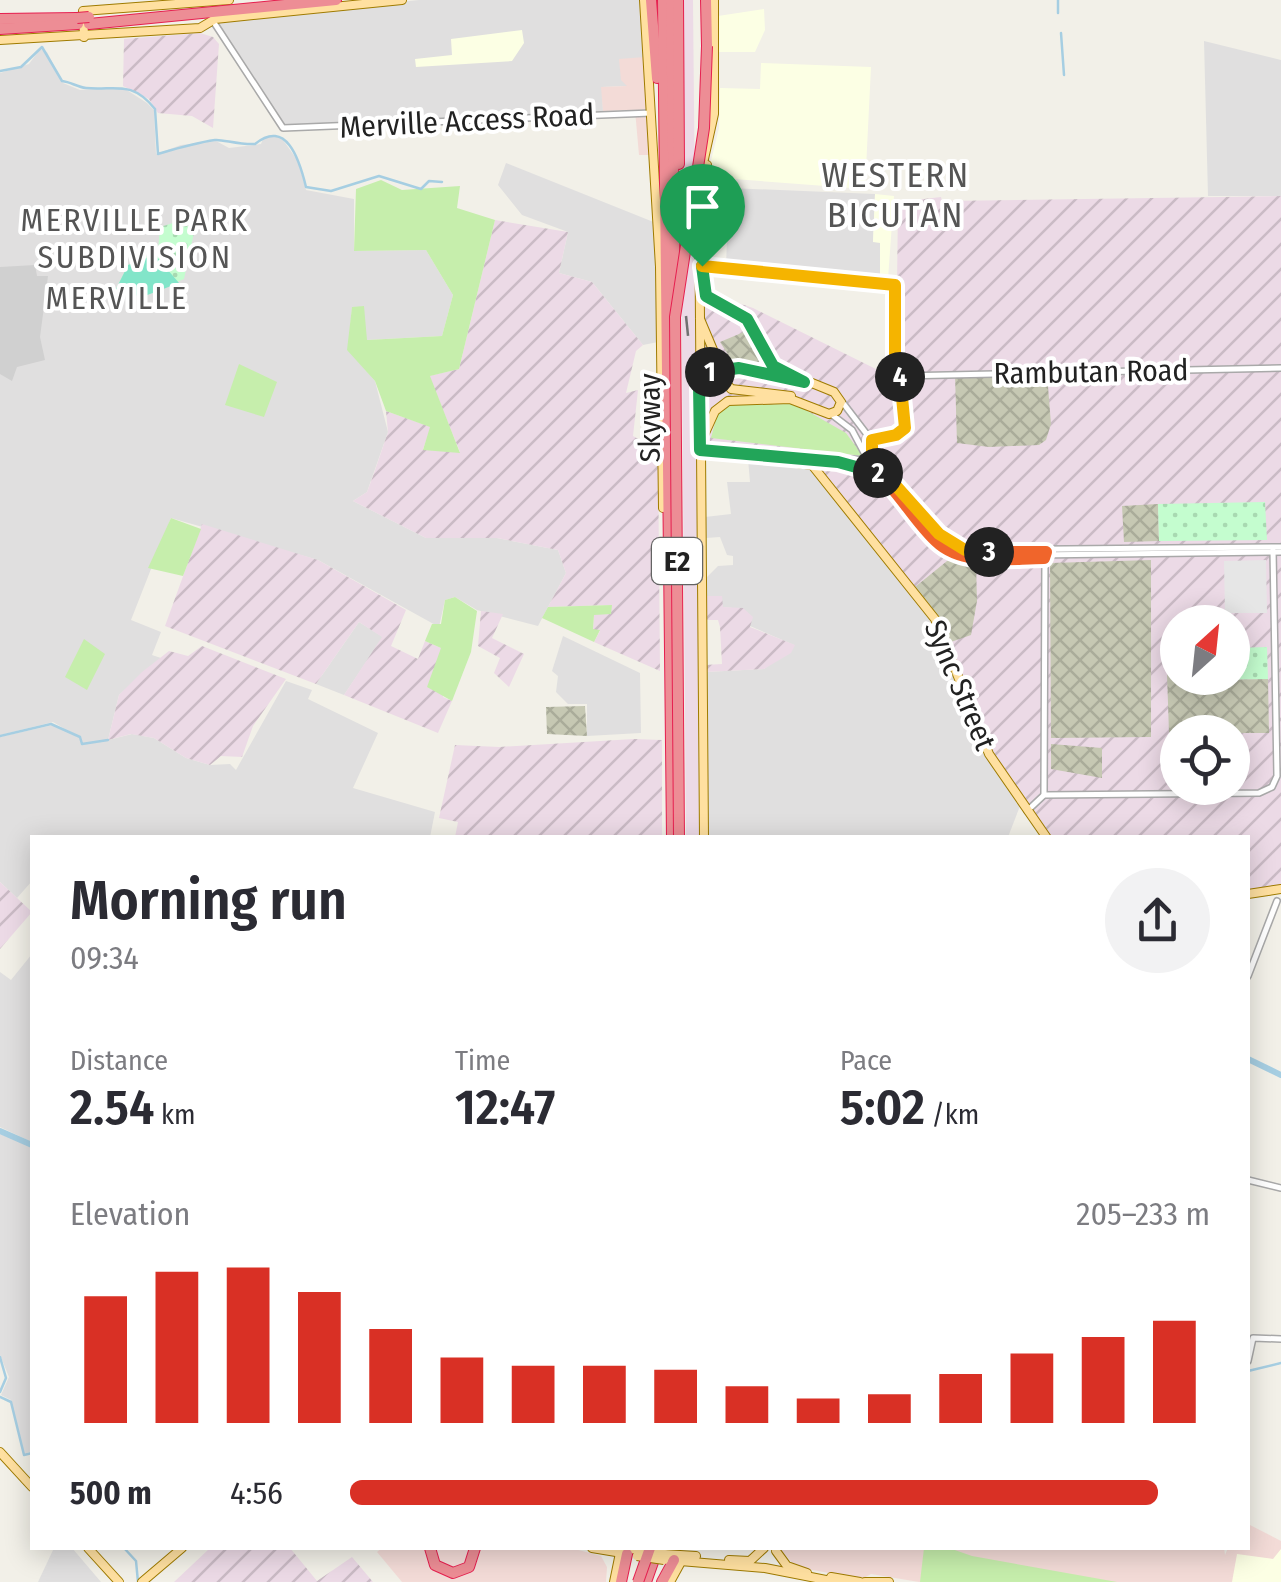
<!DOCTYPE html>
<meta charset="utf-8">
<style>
:root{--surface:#fff;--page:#f2f2f3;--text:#2b2b33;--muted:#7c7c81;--accent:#d93025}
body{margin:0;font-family:"Fira Sans Condensed",sans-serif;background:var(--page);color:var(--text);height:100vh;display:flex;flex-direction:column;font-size:38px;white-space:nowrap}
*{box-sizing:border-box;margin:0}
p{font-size:32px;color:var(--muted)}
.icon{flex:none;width:55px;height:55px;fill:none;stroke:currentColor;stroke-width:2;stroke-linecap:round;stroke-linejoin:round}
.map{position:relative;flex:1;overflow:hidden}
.side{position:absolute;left:30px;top:835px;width:1220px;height:715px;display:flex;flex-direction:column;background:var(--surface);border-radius:0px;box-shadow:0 5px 25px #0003}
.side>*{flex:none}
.needle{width:65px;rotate:27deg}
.buttons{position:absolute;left:1160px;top:605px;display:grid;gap:20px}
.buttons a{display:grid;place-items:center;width:90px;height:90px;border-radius:50%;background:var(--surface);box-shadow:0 5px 25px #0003;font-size:50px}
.pin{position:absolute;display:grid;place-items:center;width:85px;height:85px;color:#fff;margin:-102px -42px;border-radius:50% 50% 50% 0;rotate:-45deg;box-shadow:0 0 10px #0007}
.pin .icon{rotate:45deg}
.km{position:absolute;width:50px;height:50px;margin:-25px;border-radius:50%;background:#222;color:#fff;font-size:28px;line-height:50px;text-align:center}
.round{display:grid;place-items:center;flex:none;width:105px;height:105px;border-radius:52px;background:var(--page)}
.summary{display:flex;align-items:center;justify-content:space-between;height:170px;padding:0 40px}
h1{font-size:55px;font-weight:600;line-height:75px}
.figures{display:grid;grid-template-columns:repeat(3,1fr);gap:15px;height:170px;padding:10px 40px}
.figures div{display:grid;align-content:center}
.figures b{font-size:50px;font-weight:600}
.figures small{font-size:28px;font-weight:400}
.figures p{font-size:28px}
.chart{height:280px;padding:20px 40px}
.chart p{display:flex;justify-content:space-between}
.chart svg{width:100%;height:180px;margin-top:10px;stroke:var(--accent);stroke-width:6}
ul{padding:0 40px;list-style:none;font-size:32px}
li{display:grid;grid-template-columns:160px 120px 1fr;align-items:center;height:75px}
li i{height:25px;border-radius:12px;background:var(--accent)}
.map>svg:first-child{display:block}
</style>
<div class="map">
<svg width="1281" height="1582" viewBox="0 0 1281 1582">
<defs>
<pattern id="industrial-furrows" width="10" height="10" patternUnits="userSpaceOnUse" patternTransform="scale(2.5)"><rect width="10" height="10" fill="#ecdae6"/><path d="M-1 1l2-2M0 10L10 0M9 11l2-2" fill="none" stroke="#cabbc5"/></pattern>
<pattern id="construction-cross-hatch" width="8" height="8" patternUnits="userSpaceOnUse" patternTransform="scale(2.5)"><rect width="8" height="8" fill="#c6c8b3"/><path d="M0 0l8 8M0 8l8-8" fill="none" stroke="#aaac9a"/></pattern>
<pattern id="park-dots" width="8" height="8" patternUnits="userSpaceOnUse" patternTransform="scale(2.5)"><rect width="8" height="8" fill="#c4fdcf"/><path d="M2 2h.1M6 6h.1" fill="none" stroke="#a8d9b1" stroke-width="1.8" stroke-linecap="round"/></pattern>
</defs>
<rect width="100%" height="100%" fill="#f2f0e8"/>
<g fill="#e0dfdf">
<polygon points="419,0 640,0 645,57 627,86 602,87 603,111 285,126 216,21"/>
<polygon points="1204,41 1281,60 1281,196 1208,196"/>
<polygon points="40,49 47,52 63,83 80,90 122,87 147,103 154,110 156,154 181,145 216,141 229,148 261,144 264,137 273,135 283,140 298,161 306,190 354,199 354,251 426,250 453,295 442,336 366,340 352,308 348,350 375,381 388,432 367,492 353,501 426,538 497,538 558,550 566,573 538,626 477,610 455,597 445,600 439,627 318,560 171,518 131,620 161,632 152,655 161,658 119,695 108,740 132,734 154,738 186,758 210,765 230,764 236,770 286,681 312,690 308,699 378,733 353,788 435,812 430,837 32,838 32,881 17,898 0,882 0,737 53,725 82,739 53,722 0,735 0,73 29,64"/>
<polygon points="506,163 656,223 658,342 643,345 592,282 559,273 568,232 522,215 498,185"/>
<polygon points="706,187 875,194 873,241 880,242 880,278 726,267 727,238 705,236"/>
<polygon points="748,459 806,465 935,626 982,751 1020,806 1008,837 708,837 705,672 764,669 794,645 750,626 743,609 722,607 721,596 705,596 705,579 718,566 733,565 733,556 727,555 720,537 706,538 705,517 731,514 727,482 750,482"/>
<polygon points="359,622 383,637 344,695 316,684"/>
<polygon points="563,636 640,673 641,733 587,736 587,704 568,704 556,692 558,676 552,671"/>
<polygon points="32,954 32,1142 0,1127 0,972 11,980"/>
<polygon points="0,1134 32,1146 32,1451 24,1454 11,1400 1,1395 9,1377 0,1355"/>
<polygon points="54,1548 72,1548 101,1582 38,1582"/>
</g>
<g fill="#f3dbd7">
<polygon points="645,57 649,155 639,155 635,110 603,111 601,87 627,86 621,80 619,59"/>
<polygon points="1248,1524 1281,1541 1281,1582 919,1582 871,1574 862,1579 796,1567 779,1548 1224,1548 1225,1555 1228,1548 1248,1548"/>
<polygon points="382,1548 571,1548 601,1556 607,1567 606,1582 402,1582 377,1552"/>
</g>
<g fill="url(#industrial-furrows)" fill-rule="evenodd">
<polygon points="200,33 213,37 219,44 213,128 192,116 158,113 149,99 123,86 124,39"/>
<path d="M1281,196V887L1248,891V838L1051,837L990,749L942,621L811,458L704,444L703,291L753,308L894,378L942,376L896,371L898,202L941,197L942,201ZM1178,622H1232V678H1178ZM1178,732H1232V788H1178Z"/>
<polygon points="495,220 568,232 559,273 592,282 643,345 636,351 626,393 638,390 633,436 658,450 660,671 594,642 600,631 593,630 594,614 612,605 548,607 566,573 558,550 497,538 426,538 353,501 367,492 373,476 388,432 386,411 431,427 423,449 460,452 429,376 459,369"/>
<polygon points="202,524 318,560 406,610 391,646 418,659 425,641 441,648 443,697 452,701 438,733 344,695 382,637 359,622 316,684 165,626"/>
<polygon points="705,596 722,596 723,607 743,608 753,617 750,627 795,645 791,653 764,669 705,672 705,665 722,664 720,627 718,620 704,620"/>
<polygon points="481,611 503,614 492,638 524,654 509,687 494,673 500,658 478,646"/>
<polygon points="202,646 286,679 253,726 242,757 221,756 210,765 186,758 154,738 131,734 108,740 119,695 142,672 169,651 188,656"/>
<polygon points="634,739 662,740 662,837 455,837 458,822 439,818 455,745 499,747"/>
<polygon points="0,882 32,912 0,949"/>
<polygon points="210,1548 290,1548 317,1581 352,1557 373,1582 174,1582"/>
</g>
<g fill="#fcffe4">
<polygon points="764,9 765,30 755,52 718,52 718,16"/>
<polygon points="522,30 524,43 512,61 416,67 415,59 452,55 451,39"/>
<polygon points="761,63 871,67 865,189 707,177 719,128 720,88 760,89"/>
<polygon points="875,194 894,196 888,279 880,278 880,243 873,242"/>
<polygon points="1281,1549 1281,1582 1232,1582 1237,1554 1273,1559"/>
</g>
<polygon fill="#d0d0d0" points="35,265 37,276 48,276 40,337 45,360 17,367 12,381 0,374 0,267"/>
<polygon fill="#ecdae6" points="679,0 693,0 701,838 686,837"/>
<g fill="url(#construction-cross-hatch)">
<polygon points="751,329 764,357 760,359 764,371 734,364 720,342"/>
<polygon points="1047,374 1051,424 1046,440 1039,445 989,447 957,443 955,375"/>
<polygon points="1158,504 1159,541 1124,542 1122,506"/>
<polygon points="952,557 976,563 977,601 971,635 951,642 943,622 915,587"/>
<polygon points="1151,560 1151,737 1051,738 1050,563"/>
<polygon points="1167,674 1191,680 1268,679 1269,733 1169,733"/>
<polygon points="585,706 587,736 547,734 546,707"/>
<polygon points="1051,744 1102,748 1102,778 1051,769"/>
</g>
<g fill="#c6eeac">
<polygon points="381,180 402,190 460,186 457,208 495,220 459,369 430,376 460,453 423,450 430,427 386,411 375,381 347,350 352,307 364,306 367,340 442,336 453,295 426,250 354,251 356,189"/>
<polygon points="239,364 277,382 264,417 225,405"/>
<polygon points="795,404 846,433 863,456 711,438 718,411 728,405"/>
<polygon points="171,518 201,529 183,576 148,568"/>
<polygon points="455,597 477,611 471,652 452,701 427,687 441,648 425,641 432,624 441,624 445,600"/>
<polygon points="612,605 611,614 594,615 593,629 600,630 594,642 542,618 548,607"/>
<polygon points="84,639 105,654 87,690 65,677"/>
<polygon points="924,1548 949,1548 972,1556 1117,1582 920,1582"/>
</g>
<g fill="url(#park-dots)">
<polygon points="173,223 195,228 184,279 142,297 116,289 128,265 158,251 160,227"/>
<polygon points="1265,502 1267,540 1159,541 1158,504"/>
<polygon points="1267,647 1268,679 1190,680 1232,678 1233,648"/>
</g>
<polygon fill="#82e5c9" points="155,255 179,283 142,297 116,289 128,265"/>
<polygon fill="#e6e6e6" points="1266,560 1267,613 1225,613 1224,561"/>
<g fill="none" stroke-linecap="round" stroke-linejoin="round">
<g stroke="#a6cee2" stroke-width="2.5">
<polyline points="1058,13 1058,0"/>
<polyline points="1061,33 1064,75"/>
<path d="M0,71L21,67L42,47L62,81C71,82 77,87 86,88C114,91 131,79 155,109L158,154C178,148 194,143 215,140C222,139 239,145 255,144C286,119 299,158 306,187L331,191L379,176L421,189L429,181L442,182"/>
<polyline points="0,736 51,724 80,737 82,744 108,740"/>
<polyline points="0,1357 6,1378 0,1392"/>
<polyline points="1248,1371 1281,1363"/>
<polyline points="0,1397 11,1402 24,1455 32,1453"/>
<polyline points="124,1548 136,1561 138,1582"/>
</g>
<g stroke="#a6cee2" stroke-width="6">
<polyline points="1248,1059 1281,1075"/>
<polyline points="0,1131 32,1145"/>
</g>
<defs>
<g id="minor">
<polyline points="213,21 283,128 651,113"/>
<polyline points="702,267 895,285 895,367 904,390 905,424 896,435 872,441"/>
<polyline points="900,376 1281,368"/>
<polyline points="843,403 872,441"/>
<polyline points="831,414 852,430 869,462 932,537 966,556 1281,552"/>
<polyline points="871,435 898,431"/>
<polyline points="869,444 874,463"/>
<path d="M811,462C830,462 848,456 866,461C910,475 922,533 965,550L1281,547"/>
<polyline points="839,463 872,469"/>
<polyline points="1044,794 1045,555"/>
<polyline points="1044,795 1259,793 1272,787 1277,776 1273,550"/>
<polyline points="1027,811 1043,796"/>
<polyline points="1248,976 1277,901"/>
<polyline points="1248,1180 1281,1188"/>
<polyline points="1248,1361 1253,1338 1281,1339"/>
</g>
<g id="major">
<polyline points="644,0 660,267 663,508"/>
<polyline points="84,37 83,11 229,0"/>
<polyline points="0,40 200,28 215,19 402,0"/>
<polyline points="702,168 714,114 714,0"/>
<polyline points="699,192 704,838"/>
<polyline points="702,196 707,165"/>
<polyline points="700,319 716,357"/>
<polyline points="721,376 731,389 791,396"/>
<path d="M700,381C721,354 763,374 790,379"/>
<polyline points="700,444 715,411 728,401 790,399 829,414 837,411 841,402 834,392 775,368 751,323 710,300 702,285"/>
<polyline points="700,450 812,465 935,619 989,754 1047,838"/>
<polyline points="1248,894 1281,889"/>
<polyline points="0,1452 32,1487"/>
<polyline points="88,1548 119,1582"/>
<polyline points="592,1548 622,1553"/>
<polyline points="776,1551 787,1566 807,1573"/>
<polyline points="664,1554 696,1556"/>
<polyline points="668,1560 765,1568 836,1582"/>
<polyline points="729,1560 750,1561 764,1548"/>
<polyline points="831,1577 860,1582"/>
<polyline points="142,1582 182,1548"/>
<polyline points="614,1582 621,1548 639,1550"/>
<polyline points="670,1582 682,1560"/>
<polyline points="865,1582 889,1582"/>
</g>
<g id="highway">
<polyline points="651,0 657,78"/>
<polyline points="663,0 672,838"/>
<polyline points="671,0 675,302"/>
<polyline points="678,0 679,164"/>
<polyline points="706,0 707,46"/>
<polyline points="0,19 77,18"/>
<polyline points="89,24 336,0"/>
<polyline points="0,29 78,24"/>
<polyline points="430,1548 435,1565 453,1573 469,1567 475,1548"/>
<polyline points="621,1582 627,1554"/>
<polyline points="646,1582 658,1548"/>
<polyline points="662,1582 674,1560"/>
</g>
</defs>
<use href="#minor" stroke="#a9a9a9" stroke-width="8"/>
<use href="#major" stroke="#9f7b00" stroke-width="10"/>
<use href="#highway" stroke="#e61f4f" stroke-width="12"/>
<use href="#minor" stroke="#fff" stroke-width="5"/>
<use href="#major" stroke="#ffe0a0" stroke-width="8"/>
<use href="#highway" stroke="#ed8d95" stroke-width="10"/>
<polyline stroke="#707070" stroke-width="2.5" stroke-dasharray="20 20" stroke-linecap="butt" points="686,316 689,345"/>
<defs>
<g id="major-bridge">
<polyline points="716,357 721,376"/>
<polyline points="639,1550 664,1554"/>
<polyline points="637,1556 664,1560"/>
</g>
<g id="highway-bridge">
<polyline points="77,18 89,17"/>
<polyline points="679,838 675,317 704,128 707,46"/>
<polyline points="638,1582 650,1548"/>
</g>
</defs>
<use href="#major-bridge" stroke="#9f7b00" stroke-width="10" stroke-linecap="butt"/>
<use href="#highway-bridge" stroke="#e61f4f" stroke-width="12" stroke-linecap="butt"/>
<use href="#major-bridge" stroke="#ffe0a0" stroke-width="8"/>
<use href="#highway-bridge" stroke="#ed8d95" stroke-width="10"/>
</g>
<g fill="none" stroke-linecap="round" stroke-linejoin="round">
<defs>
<polyline id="split-1" points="702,266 706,296 747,319 773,366 804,382 739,368 710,372"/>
<polyline id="split-2" points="710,372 699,384 700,450 838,462 878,473"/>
<path id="split-3" d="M878,473C900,493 914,520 936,541C963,567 1009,558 1044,558L1046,552H989"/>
<polyline id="split-4" points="900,377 905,428 896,435 872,440 872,459 939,534 965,550 989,552"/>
<polyline id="split-5" points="702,266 895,285 895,367 900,377"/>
</defs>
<use href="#split-1" stroke="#fff" stroke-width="20"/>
<use href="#split-2" stroke="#fff" stroke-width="20"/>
<use href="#split-3" stroke="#fff" stroke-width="20"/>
<use href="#split-4" stroke="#fff" stroke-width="20"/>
<use href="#split-5" stroke="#fff" stroke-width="20"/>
<use href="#split-1" stroke="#22a559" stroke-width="12"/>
<use href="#split-2" stroke="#22a559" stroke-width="12"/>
<use href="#split-3" stroke="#f0652b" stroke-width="12"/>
<use href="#split-4" stroke="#f5b400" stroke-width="12"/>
<use href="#split-5" stroke="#f5b400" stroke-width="12"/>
</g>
<g text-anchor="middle" stroke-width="8" stroke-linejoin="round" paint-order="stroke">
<rect fill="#fff" stroke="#646464" stroke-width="2.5" x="652" y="538" width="50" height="46" rx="8"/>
<g font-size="28" font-weight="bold" fill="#222">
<text x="677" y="571">E2</text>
</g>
<g font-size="30" fill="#222" stroke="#fff">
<text transform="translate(467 121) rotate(-3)" y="10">Merville Access Road</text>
<text transform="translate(1091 372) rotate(-1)" y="10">Rambutan Road</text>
<text transform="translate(650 418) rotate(-90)" y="10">Skyway</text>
<text transform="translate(960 685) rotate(67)" y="10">Sync Street</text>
</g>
<g font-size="32" letter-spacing="2.5" fill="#555" stroke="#fff">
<text x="135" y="231">MERVILLE PARK<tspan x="135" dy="37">SUBDIVISION</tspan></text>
<text x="117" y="309">MERVILLE</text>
</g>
<g font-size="35" letter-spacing="2.5" fill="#555" stroke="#fff">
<text x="896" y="187">WESTERN<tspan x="896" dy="40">BICUTAN</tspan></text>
</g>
</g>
</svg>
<div class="buttons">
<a><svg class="needle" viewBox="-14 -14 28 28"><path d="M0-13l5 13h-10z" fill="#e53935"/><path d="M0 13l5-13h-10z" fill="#7c7c81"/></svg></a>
<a><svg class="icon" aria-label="locate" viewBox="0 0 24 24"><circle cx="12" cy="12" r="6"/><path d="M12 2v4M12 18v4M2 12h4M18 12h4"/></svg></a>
</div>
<div class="pin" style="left:702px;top:266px;background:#1e9e55"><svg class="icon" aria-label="arrive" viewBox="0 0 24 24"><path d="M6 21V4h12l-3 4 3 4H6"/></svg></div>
<b class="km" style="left:710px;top:372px">1</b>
<b class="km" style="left:878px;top:473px">2</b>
<b class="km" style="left:989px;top:552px">3</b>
<b class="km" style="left:900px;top:377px">4</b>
<section class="side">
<div class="summary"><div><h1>Morning run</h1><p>09:34</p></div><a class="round"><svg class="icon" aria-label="share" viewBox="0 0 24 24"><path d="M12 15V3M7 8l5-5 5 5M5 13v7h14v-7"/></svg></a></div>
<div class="figures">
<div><p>Distance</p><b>2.54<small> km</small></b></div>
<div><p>Time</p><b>12:47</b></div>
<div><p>Pace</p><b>5:02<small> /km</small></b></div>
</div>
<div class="chart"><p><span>Elevation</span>205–233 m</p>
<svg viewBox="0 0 160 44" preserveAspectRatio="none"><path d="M5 44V13M15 44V7M25 44V6M35 44V12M45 44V21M55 44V28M65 44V30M75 44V30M85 44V31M95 44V35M105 44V38M115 44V37M125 44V32M135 44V27M145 44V23M155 44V19"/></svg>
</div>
<ul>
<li><b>500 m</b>4:56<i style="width:94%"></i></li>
</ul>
</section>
</div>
